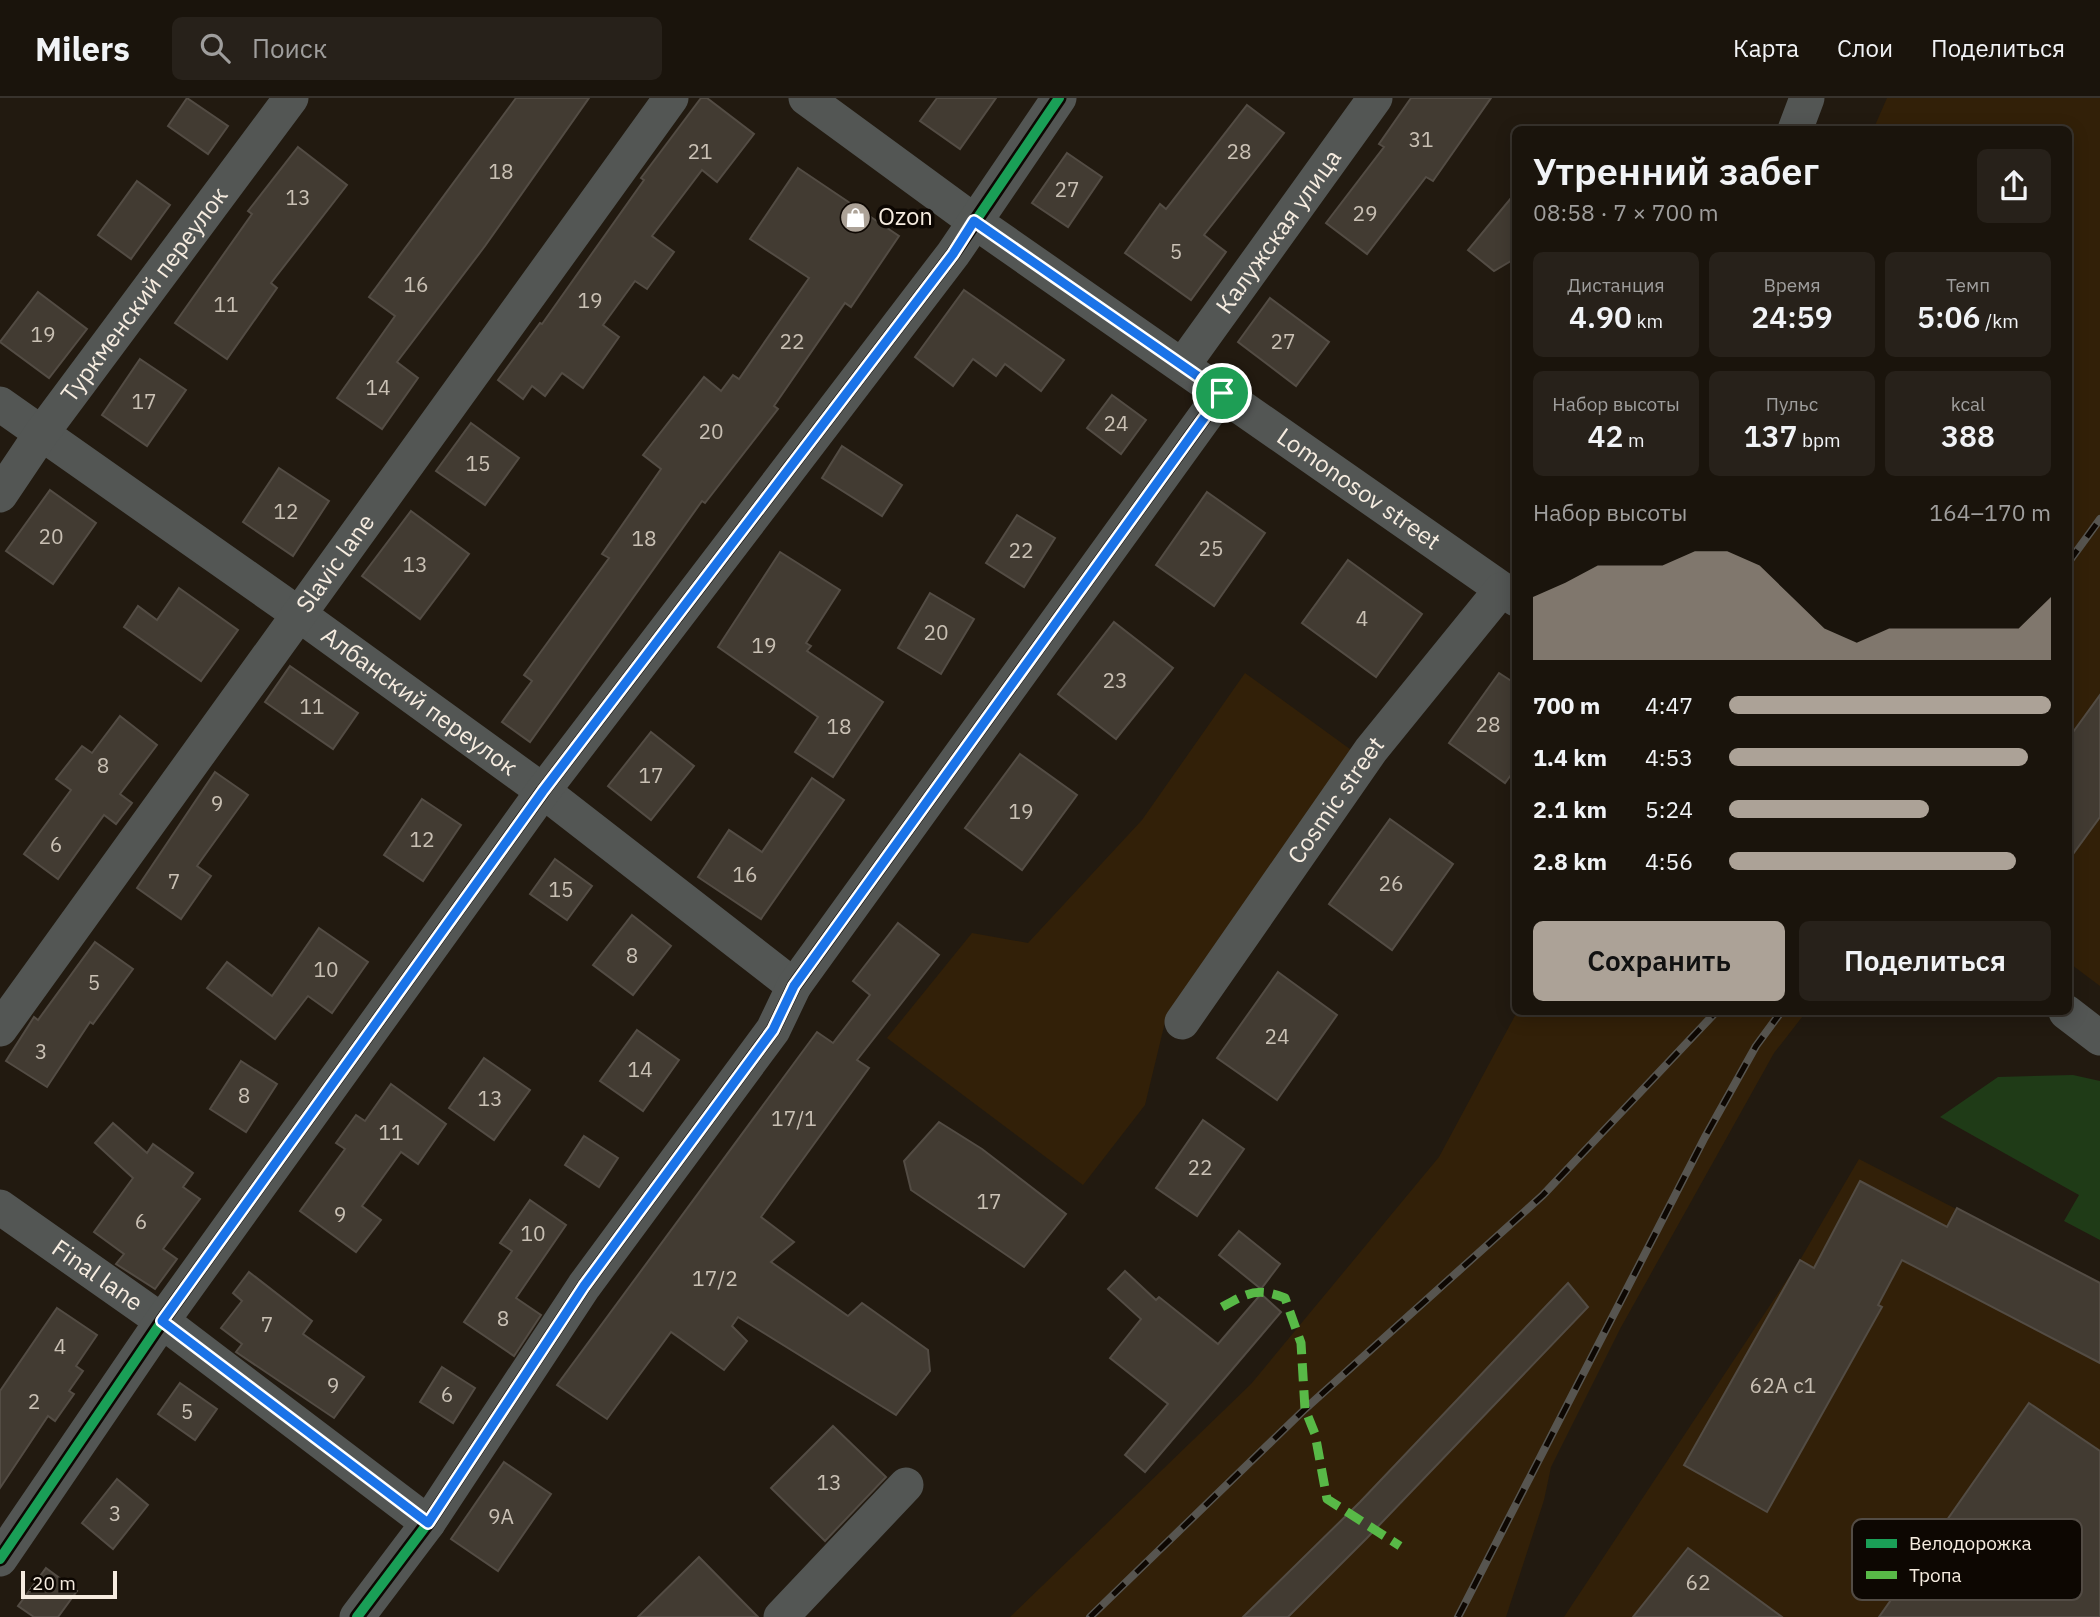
<!DOCTYPE html>
<html lang="ru">
<meta charset="utf-8">
<style>
:root{--surface:#1a140c;--page:#27211a;--text:#f1f3f6;--muted:#9f9e9d;--line:#38332d;--accent:#aca297}
body{margin:0;font-family:"IBM Plex Sans",sans-serif;background:var(--page);color:var(--text);height:100vh;display:flex;flex-direction:column;font-size:26px;white-space:nowrap}
*{box-sizing:border-box;margin:0}
p{font-size:23px;color:var(--muted)}
.icon{flex:none;width:38px;height:38px;fill:none;stroke:currentColor;stroke-width:2;stroke-linecap:round;stroke-linejoin:round}
.map{position:relative;flex:1;overflow:hidden}
.side{position:absolute;left:1512px;top:28px;width:560px;height:889px;display:flex;flex-direction:column;background:var(--surface);border-radius:10px;box-shadow:0 4px 18px #0003,0 0 0 2px var(--line)}
.side>*{flex:none}
.scale{position:absolute;left:21px;bottom:18px;width:96px;box-sizing:border-box;padding-left:7px;border:4px solid #f6ece0;border-top:0;font-size:19px;line-height:24px;white-space:nowrap;color:#f6ece0;-webkit-text-stroke:5px #0d0702;paint-order:stroke}
.pin{position:absolute;display:grid;place-items:center;width:60px;height:60px;color:#fff;margin:-30px;border:4px solid #fff;border-radius:50%;box-shadow:0 2px 7px #0007}
.round{display:grid;place-items:center;flex:none;width:74px;height:74px;border-radius:10px;background:var(--page)}
.head{display:flex;align-items:center;justify-content:space-between;height:119px;padding:0 21px}
h1{font-size:38px;font-weight:600;line-height:52px}
.metrics{display:grid;grid-template-columns:repeat(3,1fr);gap:10px;height:119px;padding:7px 21px}
.metrics div{display:grid;align-content:center;border-radius:10px;background:var(--page);text-align:center}
.metrics b{font-size:30px;font-weight:600}
.metrics small{font-size:19px;font-weight:400}
.metrics p{font-size:19px}
.chart{height:196px;padding:14px 21px}
.chart p{display:flex;justify-content:space-between}
.chart svg{width:100%;height:126px;margin-top:7px;fill:var(--accent);opacity:.7}
.primary-button{display:flex;gap:14px;margin-top:auto;padding:14px 21px}
.primary-button a{flex:1;height:80px;border-radius:10px;background:var(--accent);color:#111;font-size:28px;font-weight:600;line-height:80px;text-align:center}
.primary-button a+a{background:var(--page);color:var(--text)}
ul{padding:0 21px;list-style:none;font-size:23px}
li{display:grid;grid-template-columns:112px 84px 1fr;align-items:center;height:52px}
li i{height:18px;border-radius:9px;background:var(--accent)}
header{display:flex;align-items:center;gap:42px;box-sizing:border-box;height:98px;padding:0 35px;background:var(--surface);border-bottom:2px solid var(--line)}
header strong{font-size:33px}
nav{display:flex;gap:38px;margin-inline-start:auto;font-size:24px}
.search{width:490px;height:63px;background:var(--page);display:flex;align-items:center;gap:18px;box-sizing:border-box;padding:0 24px;border-radius:10px;color:var(--muted);font-size:26px}
.map>svg:first-child{display:block}
</style>
<header>
<strong>Milers</strong>
<div class="search"><svg class="icon" aria-label="search" viewBox="0 0 24 24"><circle cx="10" cy="10" r="6"/><path d="M15 15l6 6"/></svg>Поиск</div>
<nav><a>Карта</a><a>Слои</a><a>Поделиться</a></nav>
</header>
<div class="map">
<svg width="2100" height="1519" viewBox="0 0 2100 1519">
<rect width="100%" height="100%" fill="#221a10"/>
<g fill="#322008">
<polygon points="1887,0 2100,0 2100,888 2068,864 2068,32 1873,32"/>
<polygon points="1245,575 1354,654 1166,920 1145,1007 1083,1087 887,940 972,835 1028,845 1142,722"/>
<polygon points="1517,914 1806,914 1774,955 1620,1231 1551,1369 1544,1402 1506,1519 1010,1519 1251,1286 1439,1059"/>
<polygon points="1859,1061 2100,1185 2100,1519 1564,1519 1800,1162"/>
</g>
<polygon fill="#1f3b17" points="2073,977 2100,983 2100,1142 2064,1123 2079,1097 1940,1019 1998,979"/>
<g fill="#423b32" stroke="#534c44" stroke-width="2">
<polygon points="187,0 228,28 208,56 168,28"/>
<polygon points="516,0 589,0 485,148 397,264 418,280 382,331 337,300 395,218 369,199"/>
<polygon points="701,0 707,0 754,36 717,84 702,72 652,138 674,154 647,191 635,183 603,227 619,239 583,290 562,275 545,298 532,288 523,301 498,282 540,225 542,226 644,82 641,80"/>
<polygon points="937,0 996,0 960,51 920,23"/>
<polygon points="1411,0 1491,0 1433,83 1426,79 1367,156 1326,125 1384,49 1379,46"/>
<polygon points="1247,7 1284,35 1204,137 1226,154 1191,202 1125,155 1160,106 1166,111"/>
<polygon points="298,49 347,87 271,185 277,190 227,261 175,225 252,116 248,113"/>
<polygon points="1067,55 1102,79 1068,129 1032,105"/>
<polygon points="798,70 899,138 851,209 845,205 774,308 778,311 705,405 702,403 530,644 502,624 532,583 524,577 609,460 602,456 661,371 643,357 704,279 721,293 733,277 739,281 809,180 750,141"/>
<polygon points="137,83 170,107 131,161 98,137"/>
<polygon points="1516,94 1516,160 1494,173 1468,152"/>
<polygon points="964,192 1064,262 1041,293 1005,266 996,278 973,261 953,288 915,259"/>
<polygon points="38,194 87,231 49,280 0,244"/>
<polygon points="1270,200 1329,244 1296,288 1238,244"/>
<polygon points="140,261 186,292 147,348 102,317"/>
<polygon points="1112,297 1146,322 1121,356 1087,330"/>
<polygon points="471,325 519,360 485,407 436,373"/>
<polygon points="842,348 902,387 882,418 822,380"/>
<polygon points="279,370 329,403 293,458 243,424"/>
<polygon points="50,392 96,425 53,486 6,453"/>
<polygon points="1207,394 1265,435 1214,508 1156,467"/>
<polygon points="411,413 469,456 420,521 362,478"/>
<polygon points="1017,417 1055,440 1024,489 986,465"/>
<polygon points="780,454 840,492 806,545 811,548 807,553 883,604 833,679 795,654 818,619 718,549"/>
<polygon points="1348,462 1422,516 1376,579 1302,525"/>
<polygon points="179,490 238,532 201,583 124,529 138,508 157,522"/>
<polygon points="930,495 974,521 941,576 898,550"/>
<polygon points="1114,524 1173,570 1116,641 1058,596"/>
<polygon points="290,568 358,615 333,651 265,604"/>
<polygon points="1499,575 1516,586 1516,670 1505,685 1449,645"/>
<polygon points="2100,597 2100,719 2068,763 2068,641"/>
<polygon points="120,618 157,647 120,696 132,705 116,726 104,717 58,781 24,756 71,692 56,681 82,648 92,655"/>
<polygon points="651,634 694,668 651,722 608,688"/>
<polygon points="1020,656 1077,697 1022,772 965,730"/>
<polygon points="215,674 248,697 197,768 211,778 181,821 137,790"/>
<polygon points="812,680 844,702 761,821 698,779 729,732 762,754"/>
<polygon points="422,701 461,727 423,783 384,757"/>
<polygon points="1390,721 1453,766 1392,852 1329,806"/>
<polygon points="555,761 592,788 567,822 530,796"/>
<polygon points="632,817 671,848 633,897 593,867"/>
<polygon points="898,825 939,857 857,962 869,970 761,1119 794,1144 771,1164 848,1218 862,1205 928,1252 930,1273 896,1317 738,1219 732,1228 747,1243 724,1272 671,1234 607,1321 557,1287 817,934 833,945 870,897 853,883"/>
<polygon points="319,830 368,864 332,915 308,898 275,941 207,890 227,864 272,898"/>
<polygon points="95,844 133,871 93,926 90,924 47,989 6,963 34,919 38,922"/>
<polygon points="1278,874 1337,917 1277,1002 1217,960"/>
<polygon points="637,932 679,962 643,1013 600,983"/>
<polygon points="484,960 530,992 494,1042 449,1010"/>
<polygon points="241,963 277,986 246,1034 210,1011"/>
<polygon points="391,986 446,1026 418,1066 401,1054 362,1108 381,1122 356,1154 300,1113 345,1051 336,1045 356,1017 365,1023"/>
<polygon points="1203,1022 1244,1051 1197,1118 1156,1090"/>
<polygon points="939,1024 982,1051 1066,1116 1024,1169 911,1092 904,1063"/>
<polygon points="113,1025 147,1055 153,1046 193,1075 183,1089 200,1101 163,1151 177,1161 155,1191 116,1166 124,1156 94,1134 133,1080 95,1045"/>
<polygon points="584,1038 618,1060 599,1089 565,1067"/>
<polygon points="1860,1083 1947,1129 1957,1110 2100,1185 2100,1265 1902,1162 1878,1207 1882,1209 1767,1414 1684,1367 1800,1162 1814,1170"/>
<polygon points="530,1102 566,1127 516,1200 541,1217 514,1258 464,1224 512,1153 500,1145"/>
<polygon points="1239,1133 1280,1166 1261,1191 1219,1157"/>
<polygon points="1125,1173 1156,1202 1159,1199 1218,1246 1261,1196 1281,1214 1145,1374 1125,1357 1168,1306 1110,1260 1141,1221 1108,1191"/>
<polygon points="249,1174 312,1223 303,1236 364,1279 334,1320 236,1254 242,1246 221,1230 242,1203 233,1195"/>
<polygon points="1568,1185 1588,1209 1366,1441 1288,1519 1243,1519 1360,1404"/>
<polygon points="57,1210 97,1237 76,1268 83,1273 69,1293 74,1296 55,1323 48,1318 0,1390 0,1293"/>
<polygon points="442,1269 475,1290 453,1325 420,1304"/>
<polygon points="180,1285 217,1311 195,1342 158,1316"/>
<polygon points="2029,1305 2100,1353 2100,1519 1879,1519"/>
<polygon points="833,1328 886,1379 825,1443 771,1390"/>
<polygon points="504,1364 551,1396 498,1473 451,1441"/>
<polygon points="117,1381 148,1407 113,1451 82,1425"/>
<polygon points="1688,1450 1782,1519 1633,1519"/>
<polygon points="699,1459 758,1519 638,1519"/>
<polygon points="46,1470 77,1493 58,1519 34,1519 18,1508"/>
</g>
<g fill="none" stroke-linecap="round" stroke-linejoin="round">
<g stroke="#535654" stroke-width="35">
<path id="s1" d="M806,0L974,123L1516,501"/>
<polyline points="1795,32 1807,0"/>
<path id="s2" d="M1183,267L1375,0"/>
<path id="s3" d="M0,306L297,515L543,693L794,888"/>
<path id="s4" d="M0,397L41,336L291,0"/>
<polyline points="2066,914 2100,940"/>
<path id="s5" d="M1182,924L1371,652L1501,492"/>
<path id="s6" d="M0,931L671,0"/>
<path id="s7" d="M0,1109L162,1223L428,1425"/>
<polyline points="0,1461 162,1223 543,693 953,156 1059,0"/>
<polyline points="357,1519 428,1425 584,1188 773,932 794,888 1222,295"/>
<polyline points="781,1519 906,1387"/>
</g>
<defs>
<g id="rail">
<polyline points="2068,465 2100,421"/>
<polyline points="1090,1519 1305,1311 1543,1097 1716,914"/>
<polyline points="1458,1519 1705,1039 1756,948 1781,914"/>
</g>
</defs>
<use href="#rail" stroke="#575550" stroke-width="8"/>
<use href="#rail" stroke="#0d0702" stroke-width="5" stroke-dasharray="16" stroke-linecap="butt"/>
<path stroke="#58b947" stroke-width="9" stroke-dasharray="18 9" stroke-linecap="butt" d="M1222,1209C1247,1195 1257,1189 1285,1200L1301,1245L1305,1311L1315,1336L1327,1401L1400,1448"/>
<defs>
<g id="cycleway">
<polyline points="0,1461 162,1223 543,693 953,156 1059,0"/>
<polyline points="357,1519 428,1425 584,1188 773,932 794,888 1222,295"/>
</g>
</defs>
<use href="#cycleway" stroke="#0d0702" stroke-width="15"/>
<use href="#cycleway" stroke="#1a9f57" stroke-width="10"/>
</g>
<g fill="none" stroke-linecap="round" stroke-linejoin="round">
<defs>
<polygon id="route" points="974,123 1222,295 794,888 773,932 584,1188 428,1425 162,1223 543,693 953,156"/>
</defs>
<use href="#route" stroke="#fff" stroke-width="14"/>
<use href="#route" stroke="#1a73e8" stroke-width="9"/>
</g>
<defs>
<symbol id="shop-disc" viewBox="-11 -11 22 22"><circle r="9.5" fill="#aca297" stroke="#0d0702"/><path d="M-5-2.5h2.3a2.7 3.5 0 0 1 5.4 0H5L5.5 6h-11ZM-1.5-2.5h3a1.5 2.3 0 0 0-3 0Z" fill="#fff"/></symbol>
</defs>
<g fill-rule="evenodd">
<use href="#shop-disc" x="838" y="102" width="35" height="35"/>
</g>
<g text-anchor="middle" stroke-width="7" stroke-linejoin="round" paint-order="stroke">
<g font-size="21" fill="#c9c0b4">
<text x="1421" y="49">31</text>
<text x="700" y="61">21</text>
<text x="1239" y="61">28</text>
<text x="501" y="81">18</text>
<text x="1067" y="99">27</text>
<text x="298" y="107">13</text>
<text x="1365" y="123">29</text>
<text x="1176" y="161">5</text>
<text x="416" y="194">16</text>
<text x="590" y="210">19</text>
<text x="226" y="214">11</text>
<text x="43" y="244">19</text>
<text x="792" y="251">22</text>
<text x="1283" y="251">27</text>
<text x="378" y="297">14</text>
<text x="144" y="311">17</text>
<text x="1116" y="333">24</text>
<text x="711" y="341">20</text>
<text x="478" y="373">15</text>
<text x="286" y="421">12</text>
<text x="51" y="446">20</text>
<text x="644" y="448">18</text>
<text x="1211" y="458">25</text>
<text x="1021" y="460">22</text>
<text x="415" y="474">13</text>
<text x="1362" y="528">4</text>
<text x="936" y="542">20</text>
<text x="764" y="555">19</text>
<text x="1115" y="590">23</text>
<text x="312" y="616">11</text>
<text x="1488" y="634">28</text>
<text x="839" y="636">18</text>
<text x="103" y="675">8</text>
<text x="651" y="685">17</text>
<text x="217" y="713">9</text>
<text x="1021" y="721">19</text>
<text x="422" y="749">12</text>
<text x="56" y="754">6</text>
<text x="745" y="784">16</text>
<text x="174" y="791">7</text>
<text x="1391" y="793">26</text>
<text x="561" y="799">15</text>
<text x="632" y="865">8</text>
<text x="326" y="879">10</text>
<text x="94" y="892">5</text>
<text x="1277" y="946">24</text>
<text x="41" y="961">3</text>
<text x="640" y="979">14</text>
<text x="244" y="1005">8</text>
<text x="490" y="1008">13</text>
<text x="794" y="1028">17/1</text>
<text x="391" y="1042">11</text>
<text x="1200" y="1077">22</text>
<text x="989" y="1111">17</text>
<text x="340" y="1124">9</text>
<text x="141" y="1131">6</text>
<text x="533" y="1143">10</text>
<text x="715" y="1188">17/2</text>
<text x="503" y="1228">8</text>
<text x="267" y="1234">7</text>
<text x="60" y="1256">4</text>
<text x="333" y="1295">9</text>
<text x="1783" y="1295">62А с1</text>
<text x="447" y="1304">6</text>
<text x="34" y="1311">2</text>
<text x="187" y="1321">5</text>
<text x="829" y="1392">13</text>
<text x="115" y="1423">3</text>
<text x="501" y="1426">9А</text>
<text x="1698" y="1492">62</text>
</g>
<g font-size="24" fill="#f6ece0" stroke="#0d0702" text-anchor="start">
<text x="878" y="127">Ozon</text>
</g>
<g font-size="24" fill="#f6ece0" stroke="#0d0702">
<text dy="8" stroke="none"><textPath href="#s2" startOffset="164">Калужская улица</textPath></text>
<text dy="8" stroke="none"><textPath href="#s4" startOffset="247">Туркменский переулок</textPath></text>
<text dy="8" stroke="none"><textPath href="#s1" startOffset="677">Lomonosov street</textPath></text>
<text dy="8" stroke="none"><textPath href="#s6" startOffset="574">Slavic lane</textPath></text>
<text dy="8" stroke="none"><textPath href="#s3" startOffset="514">Албанский переулок</textPath></text>
<text dy="8" stroke="none"><textPath href="#s5" startOffset="270">Cosmic street</textPath></text>
<text dy="8" stroke="none"><textPath href="#s7" startOffset="119">Final lane</textPath></text>
</g>
</g>
<rect x="1852" y="1421" width="230" height="81" rx="10" fill="#0d0702" stroke="#534c45" stroke-width="2"/>
<rect x="1866" y="1441" width="31" height="9" fill="#1a9f57"/>
<rect x="1866" y="1473" width="31" height="8" fill="#58b947"/>
<g font-size="19" fill="#f6ece0">
<text x="1909" y="1452">Велодорожка</text>
<text x="1909" y="1484">Тропа</text>
</g>
</svg>
<div class="scale">20 m</div>
<div class="pin" style="left:1222px;top:295px;background:#1e9e55"><svg class="icon" aria-label="arrive" viewBox="0 0 24 24"><path d="M6 21V4h12l-3 4 3 4H6"/></svg></div>
<section class="side">
<div class="head"><div><h1>Утренний забег</h1><p>08:58 · 7 × 700 m</p></div><a class="round"><svg class="icon" aria-label="share" viewBox="0 0 24 24"><path d="M12 15V3M7 8l5-5 5 5M5 13v7h14v-7"/></svg></a></div>
<div class="metrics">
<div><p>Дистанция</p><b>4.90<small> km</small></b></div>
<div><p>Время</p><b>24:59</b></div>
<div><p>Темп</p><b>5:06<small> /km</small></b></div>
</div>
<div class="metrics">
<div><p>Набор высоты</p><b>42<small> m</small></b></div>
<div><p>Пульс</p><b>137<small> bpm</small></b></div>
<div><p>kcal</p><b>388</b></div>
</div>
<div class="chart"><p><span>Набор высоты</span>164–170 m</p>
<svg viewBox="0 0 160 44" preserveAspectRatio="none"><path d="M0 44V22L10 17L20 11L30 11L40 11L50 6L60 6L70 11L80 22L90 33L100 38L110 33L120 33L130 33L140 33L150 33L160 22V44z"/></svg>
</div>
<ul>
<li><b>700 m</b>4:47<i style="width:100%"></i></li>
<li><b>1.4 km</b>4:53<i style="width:93%"></i></li>
<li><b>2.1 km</b>5:24<i style="width:62%"></i></li>
<li><b>2.8 km</b>4:56<i style="width:89%"></i></li>
</ul>
<div class="primary-button"><a>Сохранить</a><a>Поделиться</a></div>
</section>
</div>
